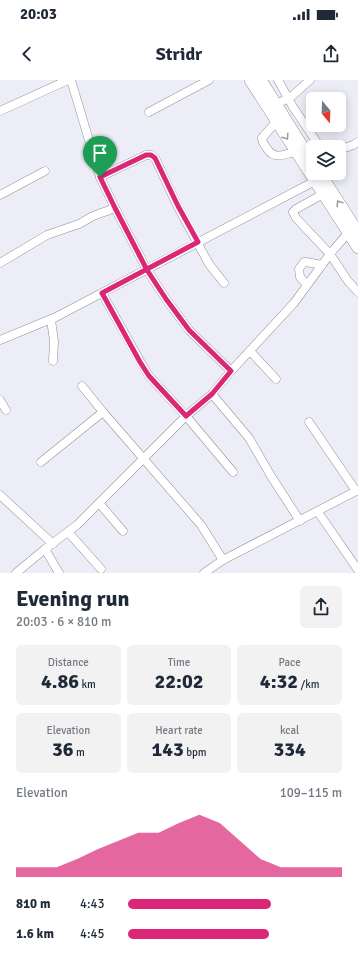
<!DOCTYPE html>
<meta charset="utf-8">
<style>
:root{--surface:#fff;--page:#f2f2f3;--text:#1f2937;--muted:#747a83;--accent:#db2777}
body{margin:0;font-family:Signika,sans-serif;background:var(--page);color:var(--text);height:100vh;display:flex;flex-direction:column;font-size:15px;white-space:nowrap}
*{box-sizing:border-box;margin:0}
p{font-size:13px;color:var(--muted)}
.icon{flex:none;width:22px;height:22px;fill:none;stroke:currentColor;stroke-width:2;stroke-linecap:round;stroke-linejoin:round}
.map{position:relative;height:493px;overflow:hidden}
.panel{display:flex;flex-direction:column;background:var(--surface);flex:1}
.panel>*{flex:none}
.needle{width:26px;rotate:161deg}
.controls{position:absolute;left:306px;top:12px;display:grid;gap:8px}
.controls a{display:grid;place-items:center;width:40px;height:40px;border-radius:6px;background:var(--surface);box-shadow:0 2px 10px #0003;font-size:20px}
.pin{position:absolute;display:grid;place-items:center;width:34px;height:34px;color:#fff;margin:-41px -17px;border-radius:50% 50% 50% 0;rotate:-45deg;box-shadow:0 0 4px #0007}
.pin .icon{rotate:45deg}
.round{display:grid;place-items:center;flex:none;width:42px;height:42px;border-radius:6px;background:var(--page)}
.summary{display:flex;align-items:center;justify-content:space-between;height:68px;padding:0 16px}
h1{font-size:22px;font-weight:700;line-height:30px}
.metrics{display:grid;grid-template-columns:repeat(3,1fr);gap:6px;height:68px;padding:4px 16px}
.metrics div{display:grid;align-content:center;border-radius:6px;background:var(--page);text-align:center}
.metrics b{font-size:20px;font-weight:700}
.metrics small{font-size:11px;font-weight:400}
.metrics p{font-size:11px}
.chart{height:112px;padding:8px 16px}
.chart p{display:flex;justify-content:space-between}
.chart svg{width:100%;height:72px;margin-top:4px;fill:var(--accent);opacity:.7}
ul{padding:0 16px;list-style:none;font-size:13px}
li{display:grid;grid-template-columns:64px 48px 1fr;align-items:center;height:30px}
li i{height:10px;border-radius:5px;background:var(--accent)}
.status{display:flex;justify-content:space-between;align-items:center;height:28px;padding:0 20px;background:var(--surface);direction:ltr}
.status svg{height:11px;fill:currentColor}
header{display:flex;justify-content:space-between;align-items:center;height:52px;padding:0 16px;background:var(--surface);font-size:18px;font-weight:700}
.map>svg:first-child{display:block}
</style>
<div class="status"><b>20:03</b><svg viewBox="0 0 49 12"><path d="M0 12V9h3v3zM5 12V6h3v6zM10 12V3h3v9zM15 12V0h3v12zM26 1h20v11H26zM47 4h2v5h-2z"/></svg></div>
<header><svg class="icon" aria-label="back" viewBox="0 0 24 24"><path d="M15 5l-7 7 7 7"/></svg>Stridr<svg class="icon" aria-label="share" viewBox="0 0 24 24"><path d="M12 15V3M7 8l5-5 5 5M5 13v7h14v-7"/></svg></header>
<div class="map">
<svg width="358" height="493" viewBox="0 0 358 493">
<rect width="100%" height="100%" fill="#ecedf7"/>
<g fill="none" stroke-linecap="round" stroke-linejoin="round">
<defs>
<g id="minor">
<polyline points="71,0 100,97 115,128 147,190 166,219 189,250 231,291"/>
<polyline points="278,0 293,27 320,67"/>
<polyline points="277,24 292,16 310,0"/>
<polyline points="0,31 68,0"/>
<polyline points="149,32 209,0"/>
<path d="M276,42L262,58C262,63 265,65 268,70C276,80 284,74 295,72"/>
<polyline points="339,70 353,65 358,62"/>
<polyline points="100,97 146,75 151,75 155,78 178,127 209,184 224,203"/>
<polyline points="323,114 296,129 293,132 296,138 330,174 348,201 358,212"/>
<polyline points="0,115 45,91"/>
<polyline points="0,183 47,155 79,144 93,136 115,128"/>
<polyline points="307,205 300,197 299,189 304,182 306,182 322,185"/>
<polyline points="102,213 140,281 149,296 186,336 233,392"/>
<polyline points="51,240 54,261 53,281"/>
<polyline points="0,260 56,237 315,101"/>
<polyline points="250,271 276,299"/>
<polyline points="82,306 103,332 201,445 223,480"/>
<polyline points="212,314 249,358 271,396 300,441"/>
<polyline points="0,320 6,330"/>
<polyline points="309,342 356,411"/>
<polyline points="41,382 103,332"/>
<polyline points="0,415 53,464"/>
<polyline points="99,423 123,451"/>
<polyline points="318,432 358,490"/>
<polyline points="68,452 101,489"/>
<polyline points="45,469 59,493"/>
<polyline points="16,493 45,469 77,445 186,336 212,314 231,291 294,223 330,174 348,153"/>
<polyline points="204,493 223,480 358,410"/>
</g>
<g id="highway">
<polyline points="250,0 358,168"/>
<polyline points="261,0 313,83"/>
<polyline points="320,93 358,152"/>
</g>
</defs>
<use href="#minor" stroke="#8f9099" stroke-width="9"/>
<use href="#highway" stroke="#8f9099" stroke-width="12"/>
<use href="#minor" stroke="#fff" stroke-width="8"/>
<use href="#highway" stroke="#fff" stroke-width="11"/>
</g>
<defs><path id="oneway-chevron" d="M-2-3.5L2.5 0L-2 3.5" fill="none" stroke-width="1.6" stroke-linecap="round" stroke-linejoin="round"/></defs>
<g stroke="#a0a0a2">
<use href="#oneway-chevron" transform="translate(286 57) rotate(57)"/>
<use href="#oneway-chevron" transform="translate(339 123) rotate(-123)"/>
</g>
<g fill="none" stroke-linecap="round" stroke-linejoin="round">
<defs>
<polyline id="route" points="100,97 115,128 147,190 166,219 189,250 231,291 212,314 186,336 149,296 140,282 102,213 198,162 178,126 155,78 151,75 146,75 100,97"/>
</defs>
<use href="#route" stroke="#fff" stroke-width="8"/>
<use href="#route" stroke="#db2777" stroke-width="5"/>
</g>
</svg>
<div class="controls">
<a><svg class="needle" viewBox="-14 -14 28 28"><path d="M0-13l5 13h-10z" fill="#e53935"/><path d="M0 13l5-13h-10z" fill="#747a83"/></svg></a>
<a><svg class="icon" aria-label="layers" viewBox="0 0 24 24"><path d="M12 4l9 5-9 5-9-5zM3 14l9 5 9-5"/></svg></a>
</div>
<div class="pin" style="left:100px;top:97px;background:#1e9e55"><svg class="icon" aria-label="arrive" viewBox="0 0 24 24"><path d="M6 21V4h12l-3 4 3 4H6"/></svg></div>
</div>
<section class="panel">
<div class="summary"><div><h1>Evening run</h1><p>20:03 · 6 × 810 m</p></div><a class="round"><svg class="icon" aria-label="share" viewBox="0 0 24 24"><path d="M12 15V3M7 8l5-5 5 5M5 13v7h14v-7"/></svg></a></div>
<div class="metrics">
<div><p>Distance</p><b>4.86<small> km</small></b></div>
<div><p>Time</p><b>22:02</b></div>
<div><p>Pace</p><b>4:32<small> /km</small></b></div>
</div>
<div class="metrics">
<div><p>Elevation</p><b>36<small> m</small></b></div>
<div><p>Heart rate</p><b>143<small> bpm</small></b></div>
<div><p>kcal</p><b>334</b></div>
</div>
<div class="chart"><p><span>Elevation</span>109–115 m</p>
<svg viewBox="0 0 160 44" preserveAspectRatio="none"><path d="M0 44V38L10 38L20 38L30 33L40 27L50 22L60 17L70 17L80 11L90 6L100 11L110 22L120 33L130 38L140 38L150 38L160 38V44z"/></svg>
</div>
<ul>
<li><b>810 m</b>4:43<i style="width:67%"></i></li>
<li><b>1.6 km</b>4:45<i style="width:66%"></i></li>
</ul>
</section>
